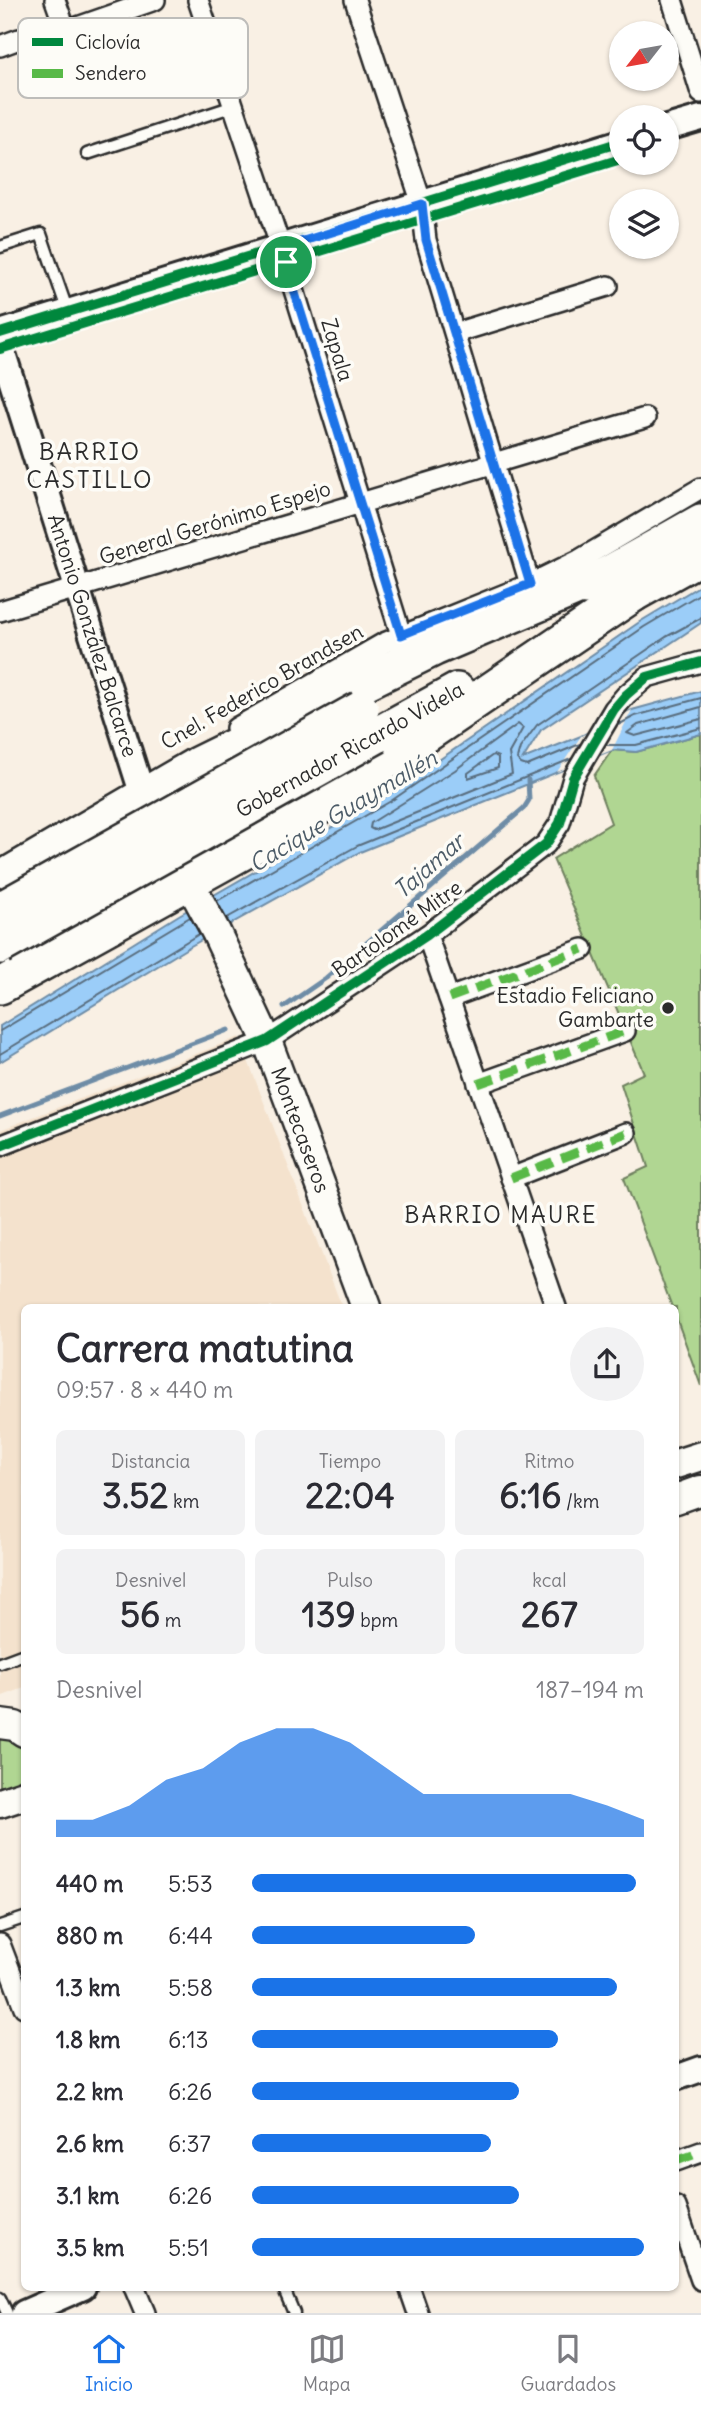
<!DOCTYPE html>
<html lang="es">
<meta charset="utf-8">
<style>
:root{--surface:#fff;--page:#f2f2f3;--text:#2b2b33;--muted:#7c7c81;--line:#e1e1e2;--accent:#1a73e8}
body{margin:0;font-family:Delius,sans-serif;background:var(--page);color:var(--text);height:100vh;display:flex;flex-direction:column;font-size:26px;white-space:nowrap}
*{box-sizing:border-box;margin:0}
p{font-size:23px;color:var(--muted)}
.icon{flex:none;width:38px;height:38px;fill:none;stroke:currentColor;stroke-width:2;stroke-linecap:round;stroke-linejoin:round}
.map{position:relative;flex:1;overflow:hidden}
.panel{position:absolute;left:21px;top:1304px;width:658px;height:987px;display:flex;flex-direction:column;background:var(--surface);border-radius:10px;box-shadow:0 2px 5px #0004}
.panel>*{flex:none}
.needle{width:46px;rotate:239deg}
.fabs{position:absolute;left:609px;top:21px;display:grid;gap:14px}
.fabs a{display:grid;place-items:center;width:70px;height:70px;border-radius:50%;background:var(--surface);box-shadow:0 2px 5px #0004;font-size:35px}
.pin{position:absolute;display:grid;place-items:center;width:60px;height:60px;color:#fff;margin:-30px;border:4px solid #fff;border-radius:50%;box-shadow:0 2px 7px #0007}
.round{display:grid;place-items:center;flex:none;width:74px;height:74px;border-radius:37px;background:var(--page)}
.head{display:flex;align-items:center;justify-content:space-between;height:119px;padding:0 35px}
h1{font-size:38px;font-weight:700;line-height:52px}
.metrics{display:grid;grid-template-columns:repeat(3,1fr);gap:10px;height:119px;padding:7px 35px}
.metrics div{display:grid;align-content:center;border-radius:10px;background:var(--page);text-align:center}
.metrics b{font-size:35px;font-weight:700}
.metrics small{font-size:19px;font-weight:400}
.metrics p{font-size:19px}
.chart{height:196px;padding:14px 35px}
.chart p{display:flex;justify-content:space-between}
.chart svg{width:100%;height:126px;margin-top:7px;fill:var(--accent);opacity:.7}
ul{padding:0 35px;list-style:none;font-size:23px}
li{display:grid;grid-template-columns:112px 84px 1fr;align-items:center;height:52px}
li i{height:18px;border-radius:9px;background:var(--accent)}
.dock{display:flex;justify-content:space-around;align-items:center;height:98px;border-top:2px solid var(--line);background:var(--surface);font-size:19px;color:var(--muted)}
.dock a{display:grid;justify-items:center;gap:4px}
.dock .current{color:var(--accent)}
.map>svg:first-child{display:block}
</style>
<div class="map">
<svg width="701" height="2313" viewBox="0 0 701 2313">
<rect width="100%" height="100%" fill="#f9f0e4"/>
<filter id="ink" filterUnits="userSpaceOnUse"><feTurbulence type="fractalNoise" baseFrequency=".0143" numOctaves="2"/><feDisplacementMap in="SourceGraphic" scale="14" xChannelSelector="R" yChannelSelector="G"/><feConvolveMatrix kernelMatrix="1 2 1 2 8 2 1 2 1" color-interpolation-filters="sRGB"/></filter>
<g filter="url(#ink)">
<polygon fill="#f4e2cd" points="239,1037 342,1307 24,1307 24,1688 0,1697 0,1130"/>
<g fill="#b0d692" stroke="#6e805e" stroke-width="2">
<polygon points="701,734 701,1386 676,1317 676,1307 672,1307 624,1178 648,1167 621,1084 644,1073 553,859 611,823 594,776 612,750 636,752"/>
<path d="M0,1733L24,1740C24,1770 31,1779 0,1792Z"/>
</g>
<polygon fill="#9bcdf8" stroke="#6e8ca6" stroke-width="2" points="701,585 701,623 541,730 523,759 581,736 632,710 701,691 701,734 636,752 612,750 360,852 189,947 0,1062 0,1026 179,915 388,795 641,621"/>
<polygon fill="#f9f0e4" points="632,710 612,750 557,772 581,736"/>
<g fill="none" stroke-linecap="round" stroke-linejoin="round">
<g stroke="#586c7d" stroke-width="2">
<polyline points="701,707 638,725 627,733 635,736 701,719"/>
<polygon points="518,724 523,728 509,753 512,774 374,830 370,828 371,823 455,770"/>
<polyline points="618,725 635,716 701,698"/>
<polyline points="580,744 527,766 521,764 517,759 520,748 537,725 666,637 701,618"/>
<polyline points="606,745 636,745 701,728"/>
<polygon points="493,755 498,757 498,768 468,778 468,773"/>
<polyline points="217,901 391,801 644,627 701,593"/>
<polyline points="227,918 357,846 571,759"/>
<polyline points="0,1031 190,917"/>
<polyline points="0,1054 199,934"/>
</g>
<g stroke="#6e8ca6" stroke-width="5">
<polyline points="284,1007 326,978 524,808 529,800 528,780"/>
<polyline points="0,1116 228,1030"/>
</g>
<defs>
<g id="service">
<polyline points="87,154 234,106"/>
<polyline points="0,247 41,234 68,312"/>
<polyline points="0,1663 24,1654"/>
<polyline points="0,1926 24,1918"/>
<polyline points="283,2287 294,2313"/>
<polyline points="0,2298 7,2313"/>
</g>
<g id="minor">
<polyline points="55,0 66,31"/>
<polyline points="198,0 281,248 401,635"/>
<polyline points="355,0 422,204 426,240 530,584"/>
<polyline points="672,0 701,93"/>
<polyline points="0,46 19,39 66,31 155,0"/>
<polyline points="455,333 608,286"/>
<polyline points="0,611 645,418"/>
<polyline points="236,728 384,643 530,584 579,560 701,488"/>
<polyline points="427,935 556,1307"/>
<polyline points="449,998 583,949"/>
<polyline points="478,1084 625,1031"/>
<polyline points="0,1146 267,1041 427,935 546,844 560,823 573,778 614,709 626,695 647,677 701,662"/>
<polyline points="511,1178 626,1133"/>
<polyline points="0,1944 24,2007"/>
<polyline points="676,2161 701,2152"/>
<polyline points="676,2207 701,2280"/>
<polyline points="134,2287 145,2313"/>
<polyline points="409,2287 418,2313"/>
</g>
<g id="tertiary">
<polyline points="667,128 701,118"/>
<polyline points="0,333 621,142"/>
<path id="s1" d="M0,344L143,796"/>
<polyline points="676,2078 701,2069"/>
<polyline points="24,2313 83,2287"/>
</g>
<g id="secondary">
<path id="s2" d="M162,832L216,932L267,1041L366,1307"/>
<polyline points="676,1464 701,1456"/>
<polyline points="676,1499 701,1490"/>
<polyline points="0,1724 15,1726 24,1732"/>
<polyline points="0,1803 24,1795"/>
</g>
<g id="motorway">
<polyline points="585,587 701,522"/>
<polyline points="613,605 701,556"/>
<polyline points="377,735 457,691"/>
<polyline points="0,880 197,765 434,648 606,575"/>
<polyline points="0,986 300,820 633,594"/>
</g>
</defs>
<use href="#service" stroke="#2b2b2b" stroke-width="15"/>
<use href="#minor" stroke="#2b2b2b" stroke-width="24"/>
<use href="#tertiary" stroke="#2b2b2b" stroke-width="30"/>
<use href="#secondary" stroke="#2b2b2b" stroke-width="33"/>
<use href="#motorway" stroke="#2b2b2b" stroke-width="40"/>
<use href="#service" stroke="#fdfcf7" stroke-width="10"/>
<use href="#minor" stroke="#fdfcf7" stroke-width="19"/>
<use href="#tertiary" stroke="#fdfcf7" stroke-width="24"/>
<use href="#secondary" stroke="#fdfcf7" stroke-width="28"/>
<use href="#motorway" stroke="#fdfcf7" stroke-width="35"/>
<defs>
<g id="motorway-bridge">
<polyline points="0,910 361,709"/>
<polyline points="0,946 377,735"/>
</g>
</defs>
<use href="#motorway-bridge" stroke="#2b2b2b" stroke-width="40" stroke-linecap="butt"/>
<use href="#motorway-bridge" stroke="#fdfcf7" stroke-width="35"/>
<g stroke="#58b947" stroke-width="9" stroke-dasharray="18 9" stroke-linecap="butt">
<polyline points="449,998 583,949"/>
<polyline points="478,1084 625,1031"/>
<polyline points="511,1178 626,1133"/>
<polyline points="676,2161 701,2152"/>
</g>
<defs>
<g id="cycleway">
<polyline points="0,333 621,142"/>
<polyline points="0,349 621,159"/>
<polyline points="0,1146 267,1041 427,935 546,844 560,823 573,778 614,709 626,695 647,677 701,662"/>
</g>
</defs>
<use href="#cycleway" stroke="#fdfcf7" stroke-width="15"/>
<use href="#cycleway" stroke="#00873e" stroke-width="10"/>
</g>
</g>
<g fill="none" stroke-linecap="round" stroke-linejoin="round" filter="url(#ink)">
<defs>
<polygon id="route" points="422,204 426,240 530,584 401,635 281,248"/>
</defs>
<use href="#route" stroke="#fff" stroke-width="14"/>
<use href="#route" stroke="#1a73e8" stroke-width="9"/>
</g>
<circle fill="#2b2b2b" stroke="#fdfcf7" stroke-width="2.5" cx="668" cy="1008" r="7"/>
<g text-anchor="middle" stroke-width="7" stroke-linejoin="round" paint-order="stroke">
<g font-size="21" fill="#2b2b2b" stroke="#fdfcf7">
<text transform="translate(337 350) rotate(73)" y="7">Zapala</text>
<text transform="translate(215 523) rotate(-17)" y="7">General Gerónimo Espejo</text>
<text dy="7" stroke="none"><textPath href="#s1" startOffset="306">Antonio González Balcarce</textPath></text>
<text transform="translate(262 687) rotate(-30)" y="7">Cnel. Federico Brandsen</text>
<text transform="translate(350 750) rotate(-29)" y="7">Gobernador Ricardo Videla</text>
<text transform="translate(397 929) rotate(-35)" y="7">Bartolomé Mitre</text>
<text dy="7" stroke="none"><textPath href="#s2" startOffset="329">Montecaseros</textPath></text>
</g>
<g font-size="21" fill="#2b2b2b" stroke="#fdfcf7" text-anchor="end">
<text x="654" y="1003">Estadio Feliciano<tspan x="654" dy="24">Gambarte</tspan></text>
</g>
<g font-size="23" font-style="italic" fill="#4d5c68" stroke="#fdfcf7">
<text transform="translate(343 811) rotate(-31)" y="8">Cacique Guaymallén</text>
<text transform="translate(429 866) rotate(-41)" y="8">Tajamar</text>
</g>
<g font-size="23" letter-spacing="2" fill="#2b2b2b" stroke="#fdfcf7">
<text x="501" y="1223">BARRIO MAURE</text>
</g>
<g font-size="24" letter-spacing="2" fill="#2b2b2b" stroke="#fdfcf7">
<text x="90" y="460">BARRIO<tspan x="90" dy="28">CASTILLO</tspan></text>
</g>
</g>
<rect x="18" y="18" width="230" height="80" rx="10" fill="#fdfcf7" stroke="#bebdba" stroke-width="2"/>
<rect x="32" y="38" width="31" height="8" fill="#00873e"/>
<rect x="32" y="69" width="31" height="9" fill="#58b947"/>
<g font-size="19" fill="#2b2b2b">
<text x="75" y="49">Ciclovía</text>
<text x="75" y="80">Sendero</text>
</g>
</svg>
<div class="fabs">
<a><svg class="needle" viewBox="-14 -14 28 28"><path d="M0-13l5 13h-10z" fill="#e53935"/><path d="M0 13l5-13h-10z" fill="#7c7c81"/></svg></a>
<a><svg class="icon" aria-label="locate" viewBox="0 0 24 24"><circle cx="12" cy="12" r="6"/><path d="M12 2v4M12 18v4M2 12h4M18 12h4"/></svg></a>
<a><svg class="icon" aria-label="layers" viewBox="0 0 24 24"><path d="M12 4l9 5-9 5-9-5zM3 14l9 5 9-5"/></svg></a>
</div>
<div class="pin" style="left:286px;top:262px;background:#1e9e55"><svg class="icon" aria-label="arrive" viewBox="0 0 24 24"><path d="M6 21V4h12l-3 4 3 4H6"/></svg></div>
<section class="panel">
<div class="head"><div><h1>Carrera matutina</h1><p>09:57 · 8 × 440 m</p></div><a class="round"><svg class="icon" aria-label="share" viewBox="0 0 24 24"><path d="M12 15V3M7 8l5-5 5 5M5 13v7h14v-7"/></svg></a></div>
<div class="metrics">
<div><p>Distancia</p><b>3.52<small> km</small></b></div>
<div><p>Tiempo</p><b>22:04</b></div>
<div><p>Ritmo</p><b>6:16<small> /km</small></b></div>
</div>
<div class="metrics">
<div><p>Desnivel</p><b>56<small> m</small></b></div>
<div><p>Pulso</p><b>139<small> bpm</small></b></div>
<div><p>kcal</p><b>267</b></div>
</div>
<div class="chart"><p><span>Desnivel</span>187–194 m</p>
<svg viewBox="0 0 160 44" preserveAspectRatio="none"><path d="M0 44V38L10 38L20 33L30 24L40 20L50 11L60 6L70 6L80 11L90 20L100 29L110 29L120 29L130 29L140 29L150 33L160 38V44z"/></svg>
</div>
<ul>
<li><b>440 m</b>5:53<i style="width:98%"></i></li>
<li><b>880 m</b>6:44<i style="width:57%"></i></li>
<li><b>1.3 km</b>5:58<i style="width:93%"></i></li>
<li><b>1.8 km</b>6:13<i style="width:78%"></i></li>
<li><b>2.2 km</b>6:26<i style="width:68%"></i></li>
<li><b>2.6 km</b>6:37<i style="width:61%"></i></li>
<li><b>3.1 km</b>6:26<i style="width:68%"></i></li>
<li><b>3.5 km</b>5:51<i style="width:100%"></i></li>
</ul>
</section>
</div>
<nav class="dock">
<a class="current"><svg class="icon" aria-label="home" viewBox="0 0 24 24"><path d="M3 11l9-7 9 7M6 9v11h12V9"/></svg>Inicio</a>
<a><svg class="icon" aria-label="map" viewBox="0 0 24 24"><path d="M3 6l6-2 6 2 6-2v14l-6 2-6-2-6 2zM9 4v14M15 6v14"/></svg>Mapa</a>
<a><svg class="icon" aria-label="saved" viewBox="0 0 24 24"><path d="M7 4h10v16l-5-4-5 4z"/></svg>Guardados</a>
</nav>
